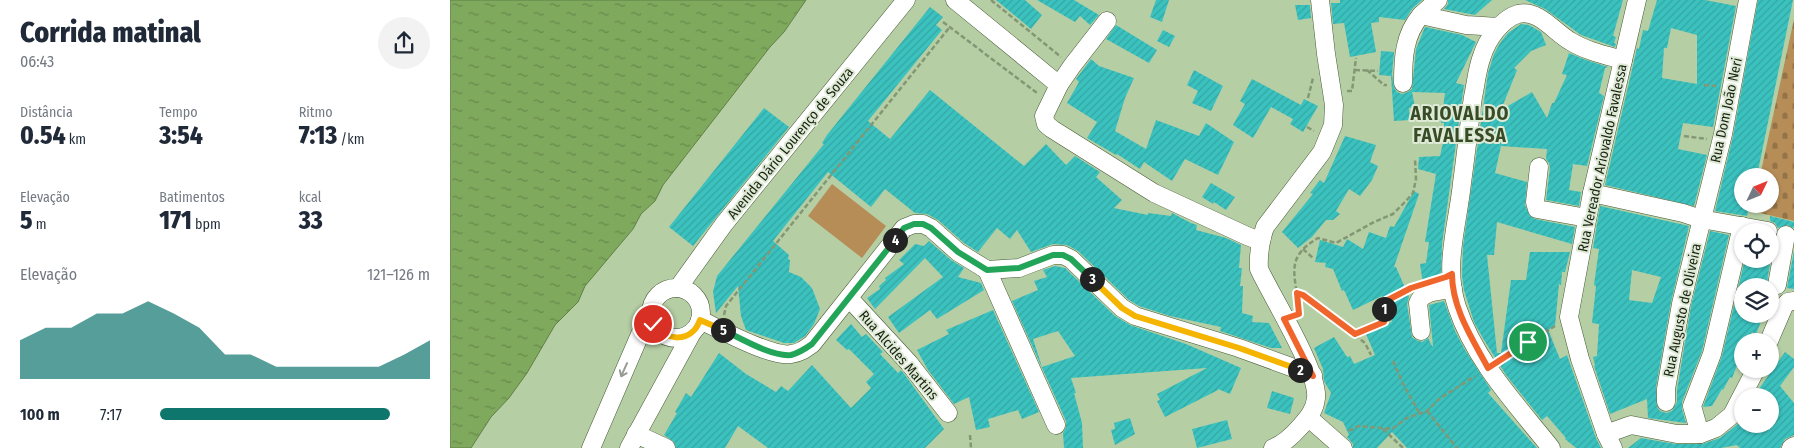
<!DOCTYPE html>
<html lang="pt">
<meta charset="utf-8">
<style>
:root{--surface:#fff;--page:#f2f2f3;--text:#1f2937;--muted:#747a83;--accent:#0f766e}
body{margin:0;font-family:"Fira Sans Condensed",sans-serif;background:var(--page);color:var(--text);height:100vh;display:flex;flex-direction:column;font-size:19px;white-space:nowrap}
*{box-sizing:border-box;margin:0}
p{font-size:16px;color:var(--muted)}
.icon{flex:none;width:28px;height:28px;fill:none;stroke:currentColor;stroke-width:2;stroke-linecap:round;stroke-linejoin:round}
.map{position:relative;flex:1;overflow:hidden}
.drawer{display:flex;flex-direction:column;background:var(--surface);width:450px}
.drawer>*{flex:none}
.needle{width:32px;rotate:47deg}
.tools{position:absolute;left:1284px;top:168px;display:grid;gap:10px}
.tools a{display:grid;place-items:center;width:45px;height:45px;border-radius:50%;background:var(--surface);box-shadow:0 1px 4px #0004;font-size:25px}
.pin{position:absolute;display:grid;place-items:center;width:42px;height:42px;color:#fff;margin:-21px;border:2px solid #fff;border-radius:50%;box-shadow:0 1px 5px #0007}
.km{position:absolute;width:25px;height:25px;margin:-12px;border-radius:50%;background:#222;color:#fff;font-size:14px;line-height:25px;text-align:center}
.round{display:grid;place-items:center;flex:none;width:52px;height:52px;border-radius:26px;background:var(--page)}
.overview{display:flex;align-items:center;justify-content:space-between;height:85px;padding:0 20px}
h1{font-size:28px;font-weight:800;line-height:38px}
.figures{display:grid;grid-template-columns:repeat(3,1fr);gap:8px;height:85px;padding:5px 20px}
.figures div{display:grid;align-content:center}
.figures b{font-size:25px;font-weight:800}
.figures small{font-size:14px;font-weight:400}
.figures p{font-size:14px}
.chart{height:140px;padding:10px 20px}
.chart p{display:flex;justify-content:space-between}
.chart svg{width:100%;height:90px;margin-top:5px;fill:var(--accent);opacity:.7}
ul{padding:0 20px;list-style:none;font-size:16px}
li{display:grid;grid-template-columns:80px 60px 1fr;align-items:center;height:38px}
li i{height:12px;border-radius:6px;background:var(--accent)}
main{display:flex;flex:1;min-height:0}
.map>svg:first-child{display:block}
</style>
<main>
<section class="drawer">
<div class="overview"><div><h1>Corrida matinal</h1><p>06:43</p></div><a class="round"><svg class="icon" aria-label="share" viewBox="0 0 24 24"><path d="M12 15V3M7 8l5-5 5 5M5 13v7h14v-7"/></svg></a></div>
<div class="figures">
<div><p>Distância</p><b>0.54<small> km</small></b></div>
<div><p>Tempo</p><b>3:54</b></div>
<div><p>Ritmo</p><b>7:13<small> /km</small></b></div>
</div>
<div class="figures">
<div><p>Elevação</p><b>5<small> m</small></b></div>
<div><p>Batimentos</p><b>171<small> bpm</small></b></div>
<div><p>kcal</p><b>33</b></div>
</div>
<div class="chart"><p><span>Elevação</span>121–126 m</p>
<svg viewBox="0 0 160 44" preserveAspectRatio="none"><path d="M0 44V25L10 19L20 19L30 12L40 12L50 6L60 12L70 19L80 32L90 32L100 38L110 38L120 38L130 38L140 38L150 32L160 25V44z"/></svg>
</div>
<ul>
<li><b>100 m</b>7:17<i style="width:85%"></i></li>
</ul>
</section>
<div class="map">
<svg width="1344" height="448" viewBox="0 0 1344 448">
<defs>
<pattern id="cemetery-stones" width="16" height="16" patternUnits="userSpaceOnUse" patternTransform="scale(1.25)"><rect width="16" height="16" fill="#b68d57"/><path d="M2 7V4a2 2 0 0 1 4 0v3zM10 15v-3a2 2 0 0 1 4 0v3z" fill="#937347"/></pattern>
<pattern id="water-ripples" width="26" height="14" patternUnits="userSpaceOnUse" patternTransform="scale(1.25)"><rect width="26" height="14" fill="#7fa95d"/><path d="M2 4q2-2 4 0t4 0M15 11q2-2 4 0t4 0" fill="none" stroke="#67894b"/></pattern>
<pattern id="building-hatch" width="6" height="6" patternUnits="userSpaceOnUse" patternTransform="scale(1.25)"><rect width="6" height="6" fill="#3bc2bf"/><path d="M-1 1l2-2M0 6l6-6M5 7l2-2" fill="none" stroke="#33a6a3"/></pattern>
</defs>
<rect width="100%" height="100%" fill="#b6cea4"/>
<polygon fill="url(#cemetery-stones)" points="1344,19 1344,221 1302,211 1304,204 1320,204 1320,176 1310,176"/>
<polygon fill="#b68d57" points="382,184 436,226 412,258 358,216"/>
<polygon fill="url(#water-ripples)" stroke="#608046" points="0,0 356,0 334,32 320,47 213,185 205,201 191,214 183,229 135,286 128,302 105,325 77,373 59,398 41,417 21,448 0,448"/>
<g fill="url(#building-hatch)" fill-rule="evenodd">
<polygon points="546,0 575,0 592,15 581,29"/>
<polygon points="587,0 624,0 649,15 640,25 630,16 625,22"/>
<polygon points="706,0 719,0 712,22 700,17"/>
<polygon points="890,0 972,0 962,9 955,20 929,17 929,22 921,23 926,52 900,57 894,23 883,24 881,3 890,3"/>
<polygon points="998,0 1042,0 1025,15 994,9 998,4"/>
<polygon points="1075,0 1173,0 1163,36 1166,37 1164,43 1166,44 1165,47 1131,35 1095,9"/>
<path d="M1207,0H1255L1286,6L1263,127L1233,123L1228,149L1257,155L1244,206L1155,185L1187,48L1189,49L1193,30L1198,31ZM1221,28L1247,35V84L1212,78L1214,48H1217Z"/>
<polygon points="1308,0 1343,0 1308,171 1304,170 1303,176 1292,176 1292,204 1300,204 1297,216 1265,211 1283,136"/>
<polygon points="845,5 860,5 861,18 848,20"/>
<polygon points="480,7 493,17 486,25 492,30 418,121 440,139 480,90 574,166 596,144 616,165 625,156 650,172 646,177 672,200 664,208 698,215 698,213 721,216 722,213 741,223 747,225 746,230 776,238 791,245 789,268 792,268 790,286 793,286 792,313 803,316 802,322 819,323 832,348 821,348 770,331 771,327 720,316 689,306 679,300 628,251 617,245 603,244 581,252 567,230 560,239 547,228 528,252 514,243 488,220 477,214 465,213 435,189 421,207 378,172 323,241 339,255 338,259 340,260 339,272 351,277 362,288 370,309 364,324 355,336 344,343 334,343 296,330 291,316 288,286 266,313 263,292 267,276 374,144 372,143 377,135 418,84"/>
<polygon points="1071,24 1079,25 1091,32 1096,45 1081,51 1064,68 1067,70 1051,110 1082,92 1097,118 1102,103 1104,103 1117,75 1112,74 1119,53 1136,60 1158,67 1155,68 1149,93 1154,96 1137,166 1123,164 1119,190 1131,192 1129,206 1096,200 1100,168 1099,163 1096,159 1097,149 1051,146 1045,173 1077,182 1075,205 1080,216 1085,219 1125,227 1122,244 1047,222 1044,255 1037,255 1047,353 1051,353 1061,280 1076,280 1080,252 1120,252 1115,272 1112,272 1111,285 1109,284 1105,326 1098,330 1110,359 1117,355 1146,438 1151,448 1126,448 1115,439 1116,438 1097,416 1092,420 1056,375 1034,340 1024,322 1014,290 1012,276 1013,246 1038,73 1044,54 1050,43 1058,33"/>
<polygon points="666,25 707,50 699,63 656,39"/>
<polygon points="975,27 1012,35 1026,42 1006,83 1014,85 992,244 991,280 973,284 970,264 976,263 979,242 975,242 986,174 968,169 969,157 990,156 994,138 994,123 991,123 995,93 962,92 965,107 959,108 960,120 944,121 941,76 929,75 931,51 944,52 942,74 944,88 947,92 952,94 958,92 962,89 966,49"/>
<polygon points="713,30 725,36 719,47 707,41"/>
<polygon points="641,59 649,66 684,78 675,98 665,131 696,149 706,120 749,136 756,123 784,142 768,175 735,159 722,181 694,162 690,169 667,154 666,155 637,138 647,122 617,103 629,82 626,79"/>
<polygon points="744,70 773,86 761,111 742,103 748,91 737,85"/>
<polygon points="802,79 851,105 854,99 868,106 853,132 840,124 843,119 821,107 803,138 783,125 795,104 790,101"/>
<polygon points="314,108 339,127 243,246 219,227"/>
<polygon points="895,136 926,145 920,162 928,166 922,180 910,196 899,189 886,211 890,214 883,220 876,220 862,237 848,248 832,232 863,194 860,193 870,180 874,183"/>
<polygon points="761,183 785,197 776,210 764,202 763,204 752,197"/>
<polygon points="964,191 969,194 944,267 946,267 959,297 957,304 962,337 966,340 972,342 978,338 982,346 983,346 979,305 994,301 1005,331 1015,350 1041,390 1038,393 1087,448 957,448 942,432 927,448 903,448 903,444 897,437 899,435 893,422 874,413 881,393 874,381 873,369 864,348 884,337 897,357 900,356 904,364 925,355 916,334 942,322 932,296 903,310 894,290 892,291 883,269 875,267 876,263 865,262 870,240 893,247 897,239 913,249 919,232 936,238 940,226 944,227"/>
<path d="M1150,206L1239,226L1221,302L1206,387L1207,407L1210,411L1216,413L1222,411L1227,402V390L1241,306L1260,231L1279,235L1252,351L1232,402V409L1236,423L1198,418L1197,399L1160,414L1144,366L1145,365L1143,357L1147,356L1149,324L1142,323L1146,286L1144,285L1149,249L1143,248ZM1182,270L1211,277L1202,303L1179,300Z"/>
<polygon points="1320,216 1344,222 1344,228 1337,225 1328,228 1325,223 1320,221"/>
<polygon points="1324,239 1317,282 1314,281 1313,286 1292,286 1292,314 1314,314 1306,334 1302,332 1298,341 1292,341 1292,353 1282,378 1280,377 1273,390 1272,389 1262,406 1253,407 1272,356 1295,259 1320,259 1320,241"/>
<polygon points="479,241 501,260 514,268 508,277 531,283 534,290 487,319 480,310 449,333 438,317 493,277 475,258 425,309 417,298 430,289 429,286 436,280 435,278 454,264 449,260 465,244 474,246"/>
<polygon points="1344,251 1344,289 1337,288"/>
<path d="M605,266L615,268L665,316L680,325L736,344L791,368L780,394L768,389V390L715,417L707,401L710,400L707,394L757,368L621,378L626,393H624L632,423L633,448H614L613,433L616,427V421L562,301L588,290L584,281L597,277L593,270ZM608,331L625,356L592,367L583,339Z"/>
<polygon points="543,310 589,412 572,419 568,410 538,419 540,427 526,430 519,397 504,404 478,370 467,350 499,334 496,330"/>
<polygon points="401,324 412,337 416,334 433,352 430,354 448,373 451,370 455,375 494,429 475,448 318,448 288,426 275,448 226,448 224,442 214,435 227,413 225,412 236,393 241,397 269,353 296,374 326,392 331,386 338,391 362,365 401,408 421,388 416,382 424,374 399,349 397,350 386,340"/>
<polygon points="1335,352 1344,359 1344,367 1330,386 1344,403 1344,435 1335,439 1330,448 1290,448 1287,445 1271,448 1178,448 1191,438 1225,444 1252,444 1270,438 1288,424 1309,424 1320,430 1320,396 1304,396"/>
<polygon points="822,391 844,398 840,414 817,408"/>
<polygon points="680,418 685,434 665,445 661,430 665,429 664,423"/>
<polygon points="777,420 782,439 747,448 742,429"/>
</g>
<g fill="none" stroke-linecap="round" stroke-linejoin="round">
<defs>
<g id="minor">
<polyline points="505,0 609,85 594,116 596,124 602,129 704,193 797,236 810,241"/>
<polyline points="988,0 971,15 1016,25 1049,27"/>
<path d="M953,83C953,58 954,35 971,15"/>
<polyline points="609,85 622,66 657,21"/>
<polyline points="1089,167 1085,202 1087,209 1137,218"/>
<polyline points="1142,193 1233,213 1251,219 1318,231"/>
<polyline points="537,270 606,425"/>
<polyline points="1327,285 1336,235"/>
<circle cx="226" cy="313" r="25"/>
<polyline points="228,288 274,224 456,0"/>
<polyline points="399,298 459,363 498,413"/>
<path d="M250,320C270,329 322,358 341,354C350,353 355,349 362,344L454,228L464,224H473L481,228L508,252L537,270L569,268L603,255H613L621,259L672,308L685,316L789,348L863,375"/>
<path d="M971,331L968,303C973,290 991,291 1003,289"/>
<polyline points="1319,341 1334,306 1338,302 1344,301"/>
<polyline points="1216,402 1216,389 1231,304 1273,134 1298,0"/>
<polyline points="859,418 893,448"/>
<polyline points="186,434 216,448"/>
<polyline points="1156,434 1181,425 1227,434 1250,434 1266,428 1282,415 1306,369"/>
<polyline points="1250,434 1242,406 1262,354 1292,226"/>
<polyline points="141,448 201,309"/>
<polyline points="179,448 243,331"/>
<path d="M823,448C834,444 842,436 850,427C858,418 865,410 866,398C869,372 822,297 809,269C808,254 810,242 815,227L872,152L883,125L884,105L876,54L870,0"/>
<path d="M1101,448C1066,404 1025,361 1007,307C993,266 1008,224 1012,183C1016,154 1019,125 1023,97C1026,83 1027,69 1032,56C1037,40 1051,19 1068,14C1089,9 1104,32 1120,41C1136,51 1155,55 1173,60"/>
<polyline points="1163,448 1156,434 1130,359 1119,317 1142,193 1187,0"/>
<polyline points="1341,448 1344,446"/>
</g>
</defs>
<use href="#minor" stroke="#465b36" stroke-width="19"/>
<g stroke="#849775" stroke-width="2.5" stroke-dasharray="5 2.5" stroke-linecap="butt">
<polyline points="541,0 611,57"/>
<polyline points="493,22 587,93"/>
<polyline points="905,70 928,71"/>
<polyline points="917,70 934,85 937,85"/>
<polyline points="1254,85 1266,86"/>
<polyline points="897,91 902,91 906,58"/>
<polyline points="858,98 863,78"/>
<polyline points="857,127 864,131"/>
<polyline points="1234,136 1257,139"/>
<polyline points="853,249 864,259"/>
<polyline points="847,293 853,295 905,334 935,322 934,302 957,290"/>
<path d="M848,306C846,274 834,258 868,238L886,243L924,222L943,214L956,201L963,193L966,179L965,159"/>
<polyline points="274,315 276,306 499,28"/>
<polyline points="905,335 915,343 921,355"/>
<polyline points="1050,360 1105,326"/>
<polyline points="943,361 953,384 970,414"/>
<polyline points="977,411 1007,448"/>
<polyline points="933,429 953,448"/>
<polyline points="899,431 908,426 942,429 957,418 977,411 989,399 1025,376"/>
<polyline points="520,435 521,448"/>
</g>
<use href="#minor" stroke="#fff" stroke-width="18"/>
</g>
<defs><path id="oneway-shaft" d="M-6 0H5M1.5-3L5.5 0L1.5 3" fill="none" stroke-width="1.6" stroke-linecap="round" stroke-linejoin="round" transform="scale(1.25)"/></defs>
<use stroke="#979b94" href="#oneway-shaft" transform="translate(174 370) rotate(114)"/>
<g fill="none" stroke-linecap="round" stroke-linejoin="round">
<defs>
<path id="split-1" d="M934,309V302L961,288L996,277L1002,274C1002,308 1022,338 1038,368L1078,342"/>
<polyline id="split-2" points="850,370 863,376 834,319 849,314 847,293 853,295 905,334 934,322 934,309"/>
<polyline id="split-3" points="642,279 672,308 685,316 789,348 850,370"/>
<polyline id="split-4" points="445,240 454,228 464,224 473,224 481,228 508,252 537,270 569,268 603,255 613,255 621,259 642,279"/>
<path id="split-5" d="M273,330C290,338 322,357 341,355C349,353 355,349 362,344L445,240"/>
<path id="split-6" d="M203,324C216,342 242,343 250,320L273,330"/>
</defs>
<use href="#split-1" stroke="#fff" stroke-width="10"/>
<use href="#split-2" stroke="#fff" stroke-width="10"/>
<use href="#split-3" stroke="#fff" stroke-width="10"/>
<use href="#split-4" stroke="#fff" stroke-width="10"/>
<use href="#split-5" stroke="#fff" stroke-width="10"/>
<use href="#split-6" stroke="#fff" stroke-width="10"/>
<use href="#split-1" stroke="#f0652b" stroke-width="6"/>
<use href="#split-2" stroke="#f0652b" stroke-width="6"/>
<use href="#split-3" stroke="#f5b400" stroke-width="6"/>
<use href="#split-4" stroke="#22a559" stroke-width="6"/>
<use href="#split-5" stroke="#22a559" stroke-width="6"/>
<use href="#split-6" stroke="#f5b400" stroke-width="6"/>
</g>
<g text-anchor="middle" stroke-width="4" stroke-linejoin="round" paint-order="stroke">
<g font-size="14" fill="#182111" stroke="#deead5">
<text transform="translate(1276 110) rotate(-78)" y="5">Rua Dom João Neri</text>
<text transform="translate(340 143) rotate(-51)" y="5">Avenida Dário Lourenço de Souza</text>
<text transform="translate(1152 158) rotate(-78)" y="5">Rua Vereador Ariovaldo Favalessa</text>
<text transform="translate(1232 310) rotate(-78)" y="5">Rua Augusto de Oliveira</text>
<text transform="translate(449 355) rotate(49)" y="5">Rua Alcides Martins</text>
</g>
<g font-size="19" font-weight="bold" letter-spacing="1" fill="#374b27" stroke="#deead5">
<text x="1010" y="120">ARIOVALDO<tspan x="1010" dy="22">FAVALESSA</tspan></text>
</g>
</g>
</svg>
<div class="tools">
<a><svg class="needle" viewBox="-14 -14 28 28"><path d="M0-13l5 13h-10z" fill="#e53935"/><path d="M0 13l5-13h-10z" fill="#747a83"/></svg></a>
<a><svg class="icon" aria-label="locate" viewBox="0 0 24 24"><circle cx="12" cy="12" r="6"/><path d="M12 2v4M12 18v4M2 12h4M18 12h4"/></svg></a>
<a><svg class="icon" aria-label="layers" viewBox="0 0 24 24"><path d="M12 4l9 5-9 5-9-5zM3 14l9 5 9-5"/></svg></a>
<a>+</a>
<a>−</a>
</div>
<div class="pin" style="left:1078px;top:342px;background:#1e9e55"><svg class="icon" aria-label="arrive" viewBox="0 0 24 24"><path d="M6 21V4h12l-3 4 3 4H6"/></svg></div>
<div class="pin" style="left:203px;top:324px;background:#d93025"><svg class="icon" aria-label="check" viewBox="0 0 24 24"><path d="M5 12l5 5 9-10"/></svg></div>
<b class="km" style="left:934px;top:309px">1</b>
<b class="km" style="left:850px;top:370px">2</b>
<b class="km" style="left:642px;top:279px">3</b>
<b class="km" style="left:445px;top:240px">4</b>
<b class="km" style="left:273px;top:330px">5</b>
</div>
</main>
